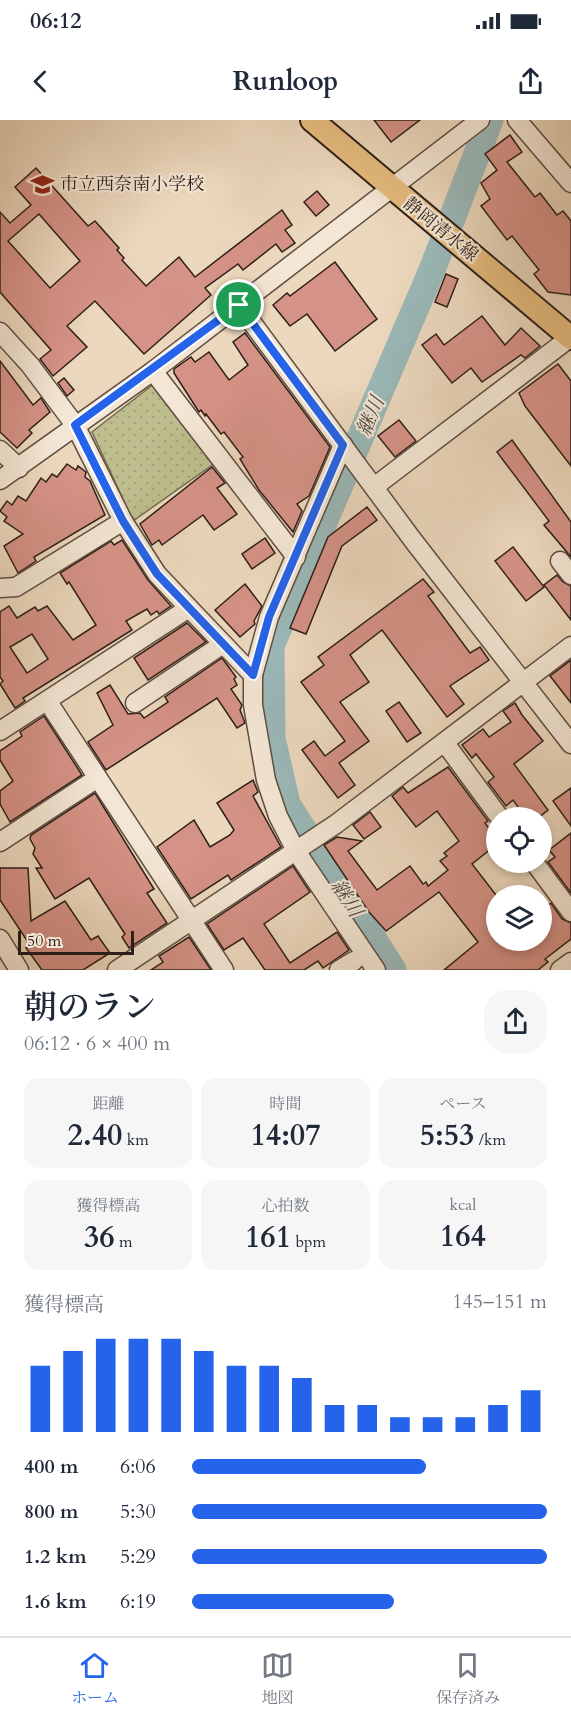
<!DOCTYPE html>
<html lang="ja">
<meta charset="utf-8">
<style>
:root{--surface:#fff;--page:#f6f6f7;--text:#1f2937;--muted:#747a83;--line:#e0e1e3;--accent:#2563eb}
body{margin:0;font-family:Cardo,"Noto Serif JP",serif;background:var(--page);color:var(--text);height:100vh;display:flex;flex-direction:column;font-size:22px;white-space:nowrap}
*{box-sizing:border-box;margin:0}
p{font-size:20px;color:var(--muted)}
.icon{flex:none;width:33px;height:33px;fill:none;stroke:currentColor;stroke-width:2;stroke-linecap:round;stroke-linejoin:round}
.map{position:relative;height:850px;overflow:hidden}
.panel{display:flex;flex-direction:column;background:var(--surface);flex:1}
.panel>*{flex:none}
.fabs{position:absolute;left:486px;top:687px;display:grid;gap:12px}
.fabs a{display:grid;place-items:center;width:66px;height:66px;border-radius:50%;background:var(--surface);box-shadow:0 3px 9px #0003;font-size:30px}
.scale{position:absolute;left:18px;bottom:15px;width:116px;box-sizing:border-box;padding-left:6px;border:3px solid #2e1f19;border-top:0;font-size:16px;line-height:21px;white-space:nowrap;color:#2e1f19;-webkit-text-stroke:4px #f3e6d4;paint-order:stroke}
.pin{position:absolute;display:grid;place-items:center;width:51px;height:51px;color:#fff;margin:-26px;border:3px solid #fff;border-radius:50%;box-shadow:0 2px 6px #0007}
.round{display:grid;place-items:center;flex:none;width:63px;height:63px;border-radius:24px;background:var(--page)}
.headline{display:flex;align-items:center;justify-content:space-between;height:102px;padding:0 24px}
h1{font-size:33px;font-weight:600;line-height:45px}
.stats{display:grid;grid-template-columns:repeat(3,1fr);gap:9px;height:102px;padding:6px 24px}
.stats div{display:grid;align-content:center;border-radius:15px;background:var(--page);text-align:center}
.stats b{font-size:30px;font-weight:600}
.stats small{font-size:16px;font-weight:400}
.stats p{font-size:16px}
.chart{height:168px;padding:12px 24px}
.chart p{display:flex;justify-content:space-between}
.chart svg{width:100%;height:108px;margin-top:6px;stroke:var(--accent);stroke-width:6}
ul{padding:0 24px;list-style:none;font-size:20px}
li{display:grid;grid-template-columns:96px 72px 1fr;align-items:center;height:45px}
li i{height:15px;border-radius:8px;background:var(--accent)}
.status{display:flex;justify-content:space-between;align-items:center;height:42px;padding:0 30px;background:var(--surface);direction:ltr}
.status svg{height:16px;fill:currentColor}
header{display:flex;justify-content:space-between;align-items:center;height:78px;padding:0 24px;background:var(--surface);font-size:27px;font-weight:600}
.tabs{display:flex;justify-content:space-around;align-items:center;height:84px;border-top:2px solid var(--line);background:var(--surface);font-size:16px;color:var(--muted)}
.tabs a{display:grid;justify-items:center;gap:3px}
.tabs .active{color:var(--accent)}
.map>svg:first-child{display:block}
</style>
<div class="status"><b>06:12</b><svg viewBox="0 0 49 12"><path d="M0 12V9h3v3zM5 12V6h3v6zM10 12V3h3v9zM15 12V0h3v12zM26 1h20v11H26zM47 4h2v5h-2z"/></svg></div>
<header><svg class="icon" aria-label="back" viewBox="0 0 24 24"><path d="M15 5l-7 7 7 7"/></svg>Runloop<svg class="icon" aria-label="share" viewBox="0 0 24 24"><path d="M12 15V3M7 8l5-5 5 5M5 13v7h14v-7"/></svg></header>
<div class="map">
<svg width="571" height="850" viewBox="0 0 571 850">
<defs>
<pattern id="park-dots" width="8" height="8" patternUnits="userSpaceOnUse" patternTransform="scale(1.5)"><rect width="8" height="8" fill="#bebd8d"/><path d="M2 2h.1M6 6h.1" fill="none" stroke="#a4a279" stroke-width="1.8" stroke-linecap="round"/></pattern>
</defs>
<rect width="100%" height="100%" fill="#ecd8bd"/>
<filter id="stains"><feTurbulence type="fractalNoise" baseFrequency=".00333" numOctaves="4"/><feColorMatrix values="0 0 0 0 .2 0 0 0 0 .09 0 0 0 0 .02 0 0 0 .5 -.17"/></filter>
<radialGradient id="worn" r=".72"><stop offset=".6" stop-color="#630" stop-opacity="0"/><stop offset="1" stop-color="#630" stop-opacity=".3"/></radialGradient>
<polygon fill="url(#park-dots)" stroke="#766e53" stroke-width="1.5" points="155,263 215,343 133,401 92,312"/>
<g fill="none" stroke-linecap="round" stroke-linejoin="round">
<polyline stroke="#9ab8b8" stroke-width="27" points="393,850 287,684 272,618 271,526 432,150 490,0"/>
</g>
<g fill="#d59286" stroke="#2e1f19" stroke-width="1.5" fill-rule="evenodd">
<polygon points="374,0 420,0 391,22"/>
<polygon points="510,15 522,32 507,42 535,77 540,73 557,95 563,91 571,101 571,175 548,172 534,154 539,150 512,116 507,120 481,86 490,79 481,63 497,50 485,34"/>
<path d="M36,48L88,106L95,101L119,128L117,130L124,138L122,140L146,166L179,137L195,157L282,90L292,105L285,110L295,123L282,132L276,124L243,150L238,144L205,168L211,175L144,234L95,181L67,206L87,227L53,256L40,239L51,230L0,172V92L10,103L31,85L15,67ZM39,94L80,141L50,168L8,121Z"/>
<polygon points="317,71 329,85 316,96 304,82"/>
<polygon points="335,142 377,199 335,231 307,194 290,206 273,185 287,173 290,176"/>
<polygon points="446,154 458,159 447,187 435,182"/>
<polygon points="482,196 505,225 521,208 540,226 525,238 521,235 482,262 471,248 452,263 422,225 436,214 444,225"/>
<polygon points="245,213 330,327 309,376 297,384 302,391 293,412 259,370 240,339 243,337 224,312 221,314 206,294 205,296 201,290 199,292 174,253 174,249 191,237 195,242 209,232 229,260 248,245 233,222"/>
<polygon points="0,241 33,285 41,278 50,292 29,310 32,313 17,328 0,312"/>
<polygon points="558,244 571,261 571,346 525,286 519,273"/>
<polygon points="64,258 74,270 67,276 58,263"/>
<polygon points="399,300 416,321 395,337 378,316"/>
<polygon points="512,320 571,402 571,437 544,405 549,401 497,332"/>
<polygon points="67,344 76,350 78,346 86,352 85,357 90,361 105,395 34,437 36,441 18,453 4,426 23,414 4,401 7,397 0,391 7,381 12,385 18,376 26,381 41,358 46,362 52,354 57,357"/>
<polygon points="212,347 225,363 217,368 237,394 214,410 203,395 162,425 159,420 152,425 140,404"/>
<polygon points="367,387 377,400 342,426 306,514 290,508 328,417"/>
<polygon points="265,418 275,433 252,449 242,434"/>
<path d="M122,420L148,460L171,486L159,494L157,491L151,495L147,489L126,501L132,510L23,578L25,581L15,588L0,564L3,561L0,557V492L9,486L17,498L35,487L38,491L47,486L73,520L96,505L69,462L67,464L60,453L111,421L114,425ZM32,514L48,539L27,553L10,527Z"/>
<polygon points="513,427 544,467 526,481 495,441"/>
<polygon points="557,455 563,462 571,466 571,500 544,465"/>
<polygon points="423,459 434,472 428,476 470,533 480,527 489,540 450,566 464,584 447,597 382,510 350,535 369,562 340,582 369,621 339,643 355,665 338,678 302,630 314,621 325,636 345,621 301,562 324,545 318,537"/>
<polygon points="245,464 262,486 254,501 255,504 240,517 215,490"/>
<polygon points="187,503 206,522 148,560 134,538"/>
<polygon points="222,538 236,557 234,559 237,565 231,569 242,585 240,590 245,603 237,608 217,578 106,650 88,622 113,605 97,573 110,565 128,594 140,593 144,598 168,582 165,577"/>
<polygon points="571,540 571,583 550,556"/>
<polygon points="399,582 421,613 407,622 386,591"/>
<polygon points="515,583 522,595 543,621 514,644 548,690 538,698 526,698 513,680 506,686 488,662 494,657 476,634 472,638 462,625 483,609 489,617 511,602 503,591"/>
<polygon points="44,596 82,655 10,702 0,684 0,671 13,661 0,640 0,631 22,616 20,612"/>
<polygon points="448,647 488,701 485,703 496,718 496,725 472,744 496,775 496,820 542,820 542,790 551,783 562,799 571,803 571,819 545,839 548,842 538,850 444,850 478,822 439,772 386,811 369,792 324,725 337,717 362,721 348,731 377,770 410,746 423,764 426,762 428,766 448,750 440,741 447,736 444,733 459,721 437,691 416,707 392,676 403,667 408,673"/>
<polygon points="253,660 258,672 253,676 281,727 231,760 228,755 191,779 157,727 194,700 210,727 230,715 234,710 217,683"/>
<polygon points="571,668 571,706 553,681"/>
<polygon points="95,673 154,769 147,773 167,803 129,828 122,817 125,814 89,758 55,779 36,748 42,748 33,734 35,728 30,719 31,715"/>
<polygon points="370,692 381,707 364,719 353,705"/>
<polygon points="571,713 571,773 548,742 555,737 549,730"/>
<polygon points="293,746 310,772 264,804 290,843 337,812 349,830 323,848 318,841 304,850 265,850 243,818 224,830 207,804"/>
<polygon points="0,748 28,748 31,801 65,781 91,820 98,816 110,833 83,850 42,850 26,828 30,825 0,780"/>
<polygon points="189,817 211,850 151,850 163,842 159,836"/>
</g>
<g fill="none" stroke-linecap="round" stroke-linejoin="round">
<defs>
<g id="minor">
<polyline points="517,0 571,63"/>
<polyline points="239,185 412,419 571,624"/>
<polyline points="0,212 30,245 75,305 123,401 157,454 189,488 0,611"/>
<polyline points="153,251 296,437"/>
<polyline points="343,325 269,497 253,555 253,585 266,660 278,696 296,731 376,850"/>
<polyline points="0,330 19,348"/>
<polyline points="0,360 153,251 480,0"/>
<polyline points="374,367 571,217"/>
<polyline points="560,441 571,455"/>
<polyline points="0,468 16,467 123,401"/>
<polyline points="189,488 253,555"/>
<polyline points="48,582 224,850"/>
<polyline points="135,583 223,524"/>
<polyline points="445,623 500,698"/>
<polyline points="0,722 96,659"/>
<polyline points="534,742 571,792"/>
<polyline points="0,819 19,850"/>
<polyline points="117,850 336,704 571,526"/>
<polyline points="339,850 354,841"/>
<polyline points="560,850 571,842"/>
</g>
<polyline id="major" points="312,0 571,218"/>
</defs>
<use href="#minor" stroke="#5e4d42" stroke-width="21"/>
<use href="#major" stroke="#2e1f19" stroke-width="26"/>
<use href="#minor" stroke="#f3e6d4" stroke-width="18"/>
<use href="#major" stroke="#e6bc7e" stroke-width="22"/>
</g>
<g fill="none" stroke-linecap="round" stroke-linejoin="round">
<defs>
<polygon id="route" points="239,185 343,325 269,497 253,555 157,454 123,401 75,305"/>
</defs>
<use href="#route" stroke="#fff" stroke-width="12"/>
<use href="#route" stroke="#2563eb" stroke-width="8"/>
</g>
<defs>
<symbol id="school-bare" viewBox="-9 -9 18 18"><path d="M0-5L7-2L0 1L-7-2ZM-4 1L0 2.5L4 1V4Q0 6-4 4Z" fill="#8f2418" stroke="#f3e6d4" stroke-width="2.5" paint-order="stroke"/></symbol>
</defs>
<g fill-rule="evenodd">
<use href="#school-bare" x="26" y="48" width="33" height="33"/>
</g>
<g text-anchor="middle" stroke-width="4.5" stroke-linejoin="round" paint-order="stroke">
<g font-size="18" fill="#2e1f19" stroke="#f3e6d4" text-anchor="start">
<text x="60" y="70">市立西奈南小学校</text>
</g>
<g font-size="18" fill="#2e1f19" stroke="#f3e6d4">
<text transform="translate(441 109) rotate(39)" y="6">静岡清水線</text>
</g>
<g font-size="20" font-style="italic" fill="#4e4d49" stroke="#f3e6d4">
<text transform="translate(370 296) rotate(-67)" y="7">継川</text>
<text transform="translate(347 778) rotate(57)" y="7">継川</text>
</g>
</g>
<rect width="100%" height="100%" filter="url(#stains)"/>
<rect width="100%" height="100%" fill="url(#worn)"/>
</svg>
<div class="fabs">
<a><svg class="icon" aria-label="locate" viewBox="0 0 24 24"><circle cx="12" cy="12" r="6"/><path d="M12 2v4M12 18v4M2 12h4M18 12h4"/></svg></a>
<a><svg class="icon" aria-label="layers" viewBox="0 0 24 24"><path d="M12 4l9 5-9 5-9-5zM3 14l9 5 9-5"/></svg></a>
</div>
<div class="scale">50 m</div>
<div class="pin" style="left:239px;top:185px;background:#1e9e55"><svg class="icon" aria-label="arrive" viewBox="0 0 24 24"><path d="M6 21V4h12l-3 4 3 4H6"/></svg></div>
</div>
<section class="panel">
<div class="headline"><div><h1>朝のラン</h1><p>06:12 · 6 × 400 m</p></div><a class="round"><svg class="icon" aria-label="share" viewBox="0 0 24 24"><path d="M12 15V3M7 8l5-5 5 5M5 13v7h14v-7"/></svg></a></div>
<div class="stats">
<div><p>距離</p><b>2.40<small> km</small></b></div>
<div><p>時間</p><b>14:07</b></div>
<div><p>ペース</p><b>5:53<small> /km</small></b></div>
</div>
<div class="stats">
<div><p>獲得標高</p><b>36<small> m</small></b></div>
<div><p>心拍数</p><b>161<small> bpm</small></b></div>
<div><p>kcal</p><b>164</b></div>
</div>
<div class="chart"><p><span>獲得標高</span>145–151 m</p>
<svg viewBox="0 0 160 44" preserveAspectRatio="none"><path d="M5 44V17M15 44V11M25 44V6M35 44V6M45 44V6M55 44V11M65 44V17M75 44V17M85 44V22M95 44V33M105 44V33M115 44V38M125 44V38M135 44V38M145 44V33M155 44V27"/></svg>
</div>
<ul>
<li><b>400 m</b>6:06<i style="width:66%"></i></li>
<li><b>800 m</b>5:30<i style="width:100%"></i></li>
<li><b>1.2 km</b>5:29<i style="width:100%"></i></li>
<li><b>1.6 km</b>6:19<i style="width:57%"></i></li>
</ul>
</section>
<nav class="tabs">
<a class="active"><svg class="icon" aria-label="home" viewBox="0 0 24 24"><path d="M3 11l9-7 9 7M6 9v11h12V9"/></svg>ホーム</a>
<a><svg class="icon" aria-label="map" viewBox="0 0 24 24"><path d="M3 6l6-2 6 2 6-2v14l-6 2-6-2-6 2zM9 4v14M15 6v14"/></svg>地図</a>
<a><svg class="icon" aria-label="saved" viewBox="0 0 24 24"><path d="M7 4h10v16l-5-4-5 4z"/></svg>保存済み</a>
</nav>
